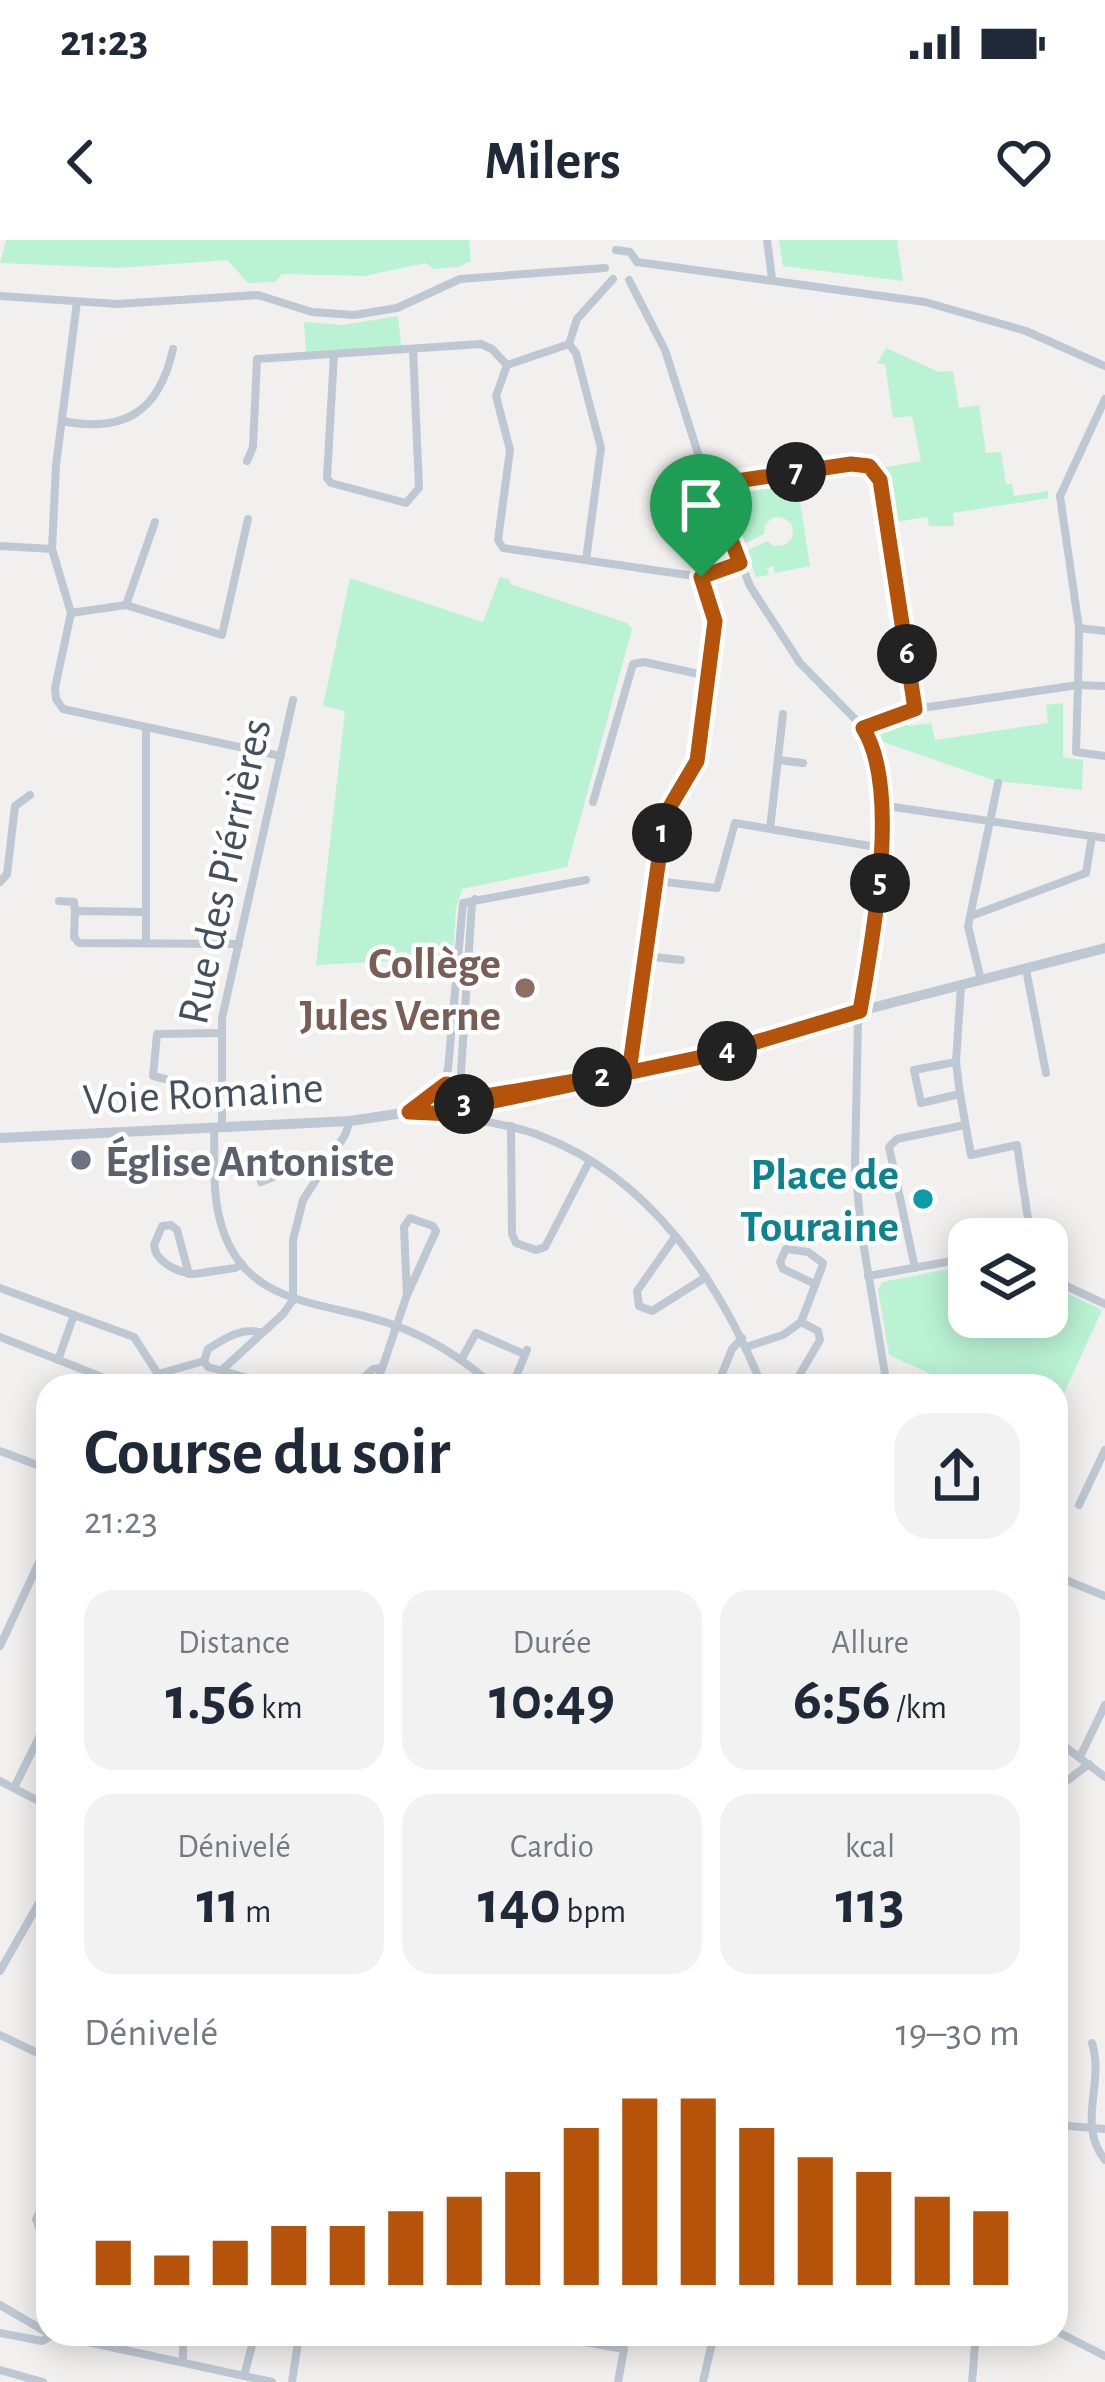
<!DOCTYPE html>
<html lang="fr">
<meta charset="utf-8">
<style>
:root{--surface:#fff;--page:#f2f2f3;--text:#1f2937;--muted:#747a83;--accent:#b45309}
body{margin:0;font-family:"Alegreya Sans",sans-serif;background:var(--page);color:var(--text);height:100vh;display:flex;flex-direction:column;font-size:45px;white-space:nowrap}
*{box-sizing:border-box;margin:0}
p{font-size:39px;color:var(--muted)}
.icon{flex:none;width:66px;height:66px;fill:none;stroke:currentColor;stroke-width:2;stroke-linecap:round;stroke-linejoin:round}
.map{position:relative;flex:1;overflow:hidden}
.panel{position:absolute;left:36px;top:1134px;width:1032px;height:972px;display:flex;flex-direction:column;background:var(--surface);border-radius:36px;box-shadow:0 6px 30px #0003}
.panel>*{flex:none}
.buttons{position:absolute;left:948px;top:978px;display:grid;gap:24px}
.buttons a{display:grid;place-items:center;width:120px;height:120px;border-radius:24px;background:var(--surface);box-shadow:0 6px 30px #0003;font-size:60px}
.pin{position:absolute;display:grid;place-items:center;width:102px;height:102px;color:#fff;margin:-123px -51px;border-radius:50% 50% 50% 0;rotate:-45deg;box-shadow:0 0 12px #0007}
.pin .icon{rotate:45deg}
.km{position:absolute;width:60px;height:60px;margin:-30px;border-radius:50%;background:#222;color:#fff;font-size:33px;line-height:60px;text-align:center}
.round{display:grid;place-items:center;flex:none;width:126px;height:126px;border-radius:36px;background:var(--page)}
.headline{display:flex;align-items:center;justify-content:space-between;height:204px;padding:0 48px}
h1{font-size:66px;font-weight:700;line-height:90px}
.stats{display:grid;grid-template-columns:repeat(3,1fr);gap:18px;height:204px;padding:12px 48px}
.stats div{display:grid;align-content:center;border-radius:30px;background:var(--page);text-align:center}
.stats b{font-size:60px;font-weight:700}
.stats small{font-size:33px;font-weight:400}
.stats p{font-size:33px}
.chart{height:336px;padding:24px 48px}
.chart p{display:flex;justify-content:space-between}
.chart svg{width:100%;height:216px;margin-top:12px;stroke:var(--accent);stroke-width:6}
.status{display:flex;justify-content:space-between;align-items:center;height:84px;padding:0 60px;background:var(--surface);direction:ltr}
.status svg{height:33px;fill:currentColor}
header{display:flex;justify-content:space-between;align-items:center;height:156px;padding:0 48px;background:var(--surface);font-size:54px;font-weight:700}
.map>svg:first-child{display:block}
</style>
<div class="status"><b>21:23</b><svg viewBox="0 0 49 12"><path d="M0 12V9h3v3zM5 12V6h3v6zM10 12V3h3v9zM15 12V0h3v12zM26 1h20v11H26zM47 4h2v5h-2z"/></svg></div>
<header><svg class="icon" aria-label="back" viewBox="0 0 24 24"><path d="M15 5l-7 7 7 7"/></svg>Milers<svg class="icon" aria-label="heart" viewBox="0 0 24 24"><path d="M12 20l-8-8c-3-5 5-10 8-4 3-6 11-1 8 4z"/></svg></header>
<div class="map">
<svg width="1105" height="2142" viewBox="0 0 1105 2142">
<rect width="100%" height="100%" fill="#f2efef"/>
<g fill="#baf3d4">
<polygon points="6,0 469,0 471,21 458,27 434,29 426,23 364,36 282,34 275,42 248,43 227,20 119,28 0,23"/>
<polygon points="779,0 897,0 903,41 783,26"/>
<polygon points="398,76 401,105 306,113 304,82 343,85"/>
<polygon points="886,108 939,132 953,131 959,168 979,165 986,213 1001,212 1006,244 1012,244 1014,256 1048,251 1049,258 953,273 954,286 929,286 927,277 894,282 886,227 921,221 912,176 893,178 885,124 877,124"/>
<polygon points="797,242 810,326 775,333 773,326 767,328 769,335 756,337 746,311 767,301 774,306 785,305 793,297 792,285 784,278 773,277 765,285 764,294 744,304 724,254"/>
<polygon points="500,337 510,340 510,344 627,383 632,389 567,627 462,649 456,669 453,718 316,725 345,471 323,466 350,338 483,382"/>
<polygon points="1063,463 1063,517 1083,520 1082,550 996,541 880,501 878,493 907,480 908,486 931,483 935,500 1048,483 1046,465"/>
<polygon points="969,1025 969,1077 1047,1077 1047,1044 1102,1070 1056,1171 1056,1146 958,1146 889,1115 878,1050 882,1042"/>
</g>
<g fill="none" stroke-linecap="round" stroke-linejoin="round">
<g stroke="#bec8d2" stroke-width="8">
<polyline points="767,0 772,39"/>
<polyline points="616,10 630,12 637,22"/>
<polyline points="637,22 925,62 1026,91 1105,126"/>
<polyline points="629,40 665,110 703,229 750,346 800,423 859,483 873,511 882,627 858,781 855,925 861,990 887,1146"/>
<polyline points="0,56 117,64 258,55 312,72 354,75 397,68 460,39 605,28"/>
<polyline points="77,62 56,225 52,309 71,373 55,448 56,459 63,469 281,516"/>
<polyline points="569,104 576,113 601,208 586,320"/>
<polyline points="334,114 327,238 331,243 406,263 419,248 413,109"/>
<polyline points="507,125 496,156 510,210 498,300 503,308 701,337 740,323"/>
<path d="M62,181C125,193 159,172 173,109"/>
<polyline points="247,221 253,207 257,119 481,104 492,109 507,125 569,104 577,79 613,39"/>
<polyline points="709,245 851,224 872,229 880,240 915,469"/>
<polyline points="0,306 52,309"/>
<polyline points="126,365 155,282"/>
<polyline points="71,373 126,365 222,395 248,279"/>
<polyline points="1079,388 1105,391"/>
<polyline points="1105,446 1078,445 1076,512 1105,516"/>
<polyline points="146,487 146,672 75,671 74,697 79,703 239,704"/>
<polyline points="863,489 915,469 1078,445 1079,388 1060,256 1105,159"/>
<polyline points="778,520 803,523"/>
<polyline points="593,562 633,424 644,422 708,436"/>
<polyline points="880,565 1105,598"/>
<polyline points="770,589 783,474"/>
<polyline points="656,641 717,648 735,583 882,608"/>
<polyline points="0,642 7,634 15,566 30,555"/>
<polyline points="59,661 74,662 75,671"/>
<polyline points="146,672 146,702"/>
<polyline points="971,676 1086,633 1092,596"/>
<polyline points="645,716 681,720"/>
<polyline points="1026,729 1046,833"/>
<polyline points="981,740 968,686 998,543"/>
<polyline points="956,822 960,854 921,863 914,830 956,822 961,746"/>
<polyline points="629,832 665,575 697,521 715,381 701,337"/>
<polyline points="165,839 153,836 157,794 219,793"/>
<polyline points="443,844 448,829 463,663 586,640"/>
<polyline points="460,847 472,663 475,659"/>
<polyline points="960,854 971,915 1017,905 1031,999"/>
<path d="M451,874C481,882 511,884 541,896C650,937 720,1042 762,1146"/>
<polyline points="511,886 512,994 516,1003 536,1010 545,1007 590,920"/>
<polyline points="222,887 222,778 293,460"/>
<path d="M214,888C215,918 212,951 220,980C242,1068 323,1060 391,1084C428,1097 464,1119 493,1146"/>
<polyline points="261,942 281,934 316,933"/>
<polyline points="675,997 637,1051 639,1066 652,1071 706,1037"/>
<polyline points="915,1028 889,907 897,899 965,885"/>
<path d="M189,1034L177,990L171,985L162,986L154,1005L156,1013C163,1025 180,1033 194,1034L235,1028L242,1024"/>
<polyline points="868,1036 969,1018"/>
<polyline points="1047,1037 1105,1064"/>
<polyline points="0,1048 134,1097 158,1134"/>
<path d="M262,1093C243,1086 224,1099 208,1109L204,1121L208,1127L278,1146"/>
<polyline points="0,1097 125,1146"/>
<polyline points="746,1107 783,1095 801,1082"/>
<polyline points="58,1120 74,1075"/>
<polyline points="461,1120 476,1093 524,1114"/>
<polyline points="222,1130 283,1074 293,1060 293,1000 303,960 345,895 350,881"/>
<polyline points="148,1146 158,1134 204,1121"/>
<polyline points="355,1146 373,1129 382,1128"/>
<polyline points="376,1146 407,1055 436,991 433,986 410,978 404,987 407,1055"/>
<polyline points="512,1146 527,1110"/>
<polyline points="717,1146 732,1109 742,1098"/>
<polyline points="793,1146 820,1100 818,1091 801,1082 822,1027 823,1023 808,1012 786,1009 780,1022 783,1029 815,1044"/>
<polyline points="0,1211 48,1229"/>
<polyline points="1079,1265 1105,1210"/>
<polyline points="1056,1336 1105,1356"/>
<polyline points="0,1406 48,1303"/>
<polyline points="1056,1500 1105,1537"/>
<polyline points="1080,1517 1105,1465"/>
<polyline points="0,1541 48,1566"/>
<polyline points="14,1548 48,1479"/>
<polyline points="1056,1549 1089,1524"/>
<polyline points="0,1731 48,1647"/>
<polyline points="0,1795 48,1818"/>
<path d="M1092,1803C1105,1843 1076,1884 1105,1920"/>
<polyline points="1056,1885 1105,1889"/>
<polyline points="48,1955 36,1979 39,1987 48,1992"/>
<polyline points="0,2065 48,2093"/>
<polyline points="1056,2091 1105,2116"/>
<polyline points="0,2093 42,2101 53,2095"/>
<polyline points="51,2094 272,2142"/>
<polyline points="183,2094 183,2122"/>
<polyline points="265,2094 298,2102 292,2142"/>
<polyline points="539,2094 624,2109 618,2142"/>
<polyline points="0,2130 43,2142"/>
<polyline points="244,2136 255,2094"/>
<polyline points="703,2142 714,2094"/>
<polyline points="972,2142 976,2094"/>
</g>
<g stroke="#bec8d2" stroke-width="10">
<circle cx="449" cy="859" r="16"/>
<polyline points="464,864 480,864 716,814 852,773 1105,708"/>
<polyline points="0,898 350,881 423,870 440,872"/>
</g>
</g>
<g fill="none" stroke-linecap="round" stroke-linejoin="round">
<defs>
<path id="route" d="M701,337L715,381L697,521L665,575L629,832L486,856C469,857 462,844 446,844L409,872L453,874L464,864H480L716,814L860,771C872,701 902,550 863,488L915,469L880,240L869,226L851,224L710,245L740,323L701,337"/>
</defs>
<use href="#route" stroke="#fff" stroke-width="24"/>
<use href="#route" stroke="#b45309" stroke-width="15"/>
</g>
<circle fill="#8d6e63" stroke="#fff" stroke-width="4.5" cx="525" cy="748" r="12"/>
<circle fill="#6b7280" stroke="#fff" stroke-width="4.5" cx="81" cy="920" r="12"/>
<circle fill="#0f9aa8" stroke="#fff" stroke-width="4.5" cx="923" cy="959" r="12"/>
<g text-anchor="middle" stroke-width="9" stroke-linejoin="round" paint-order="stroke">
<g font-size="45" fill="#45505e" stroke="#fff">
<text transform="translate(223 631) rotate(-78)" y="16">Rue des Piérrières</text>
<text transform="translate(203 852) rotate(-3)" y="16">Voie Romaine</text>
</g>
<g font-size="45" font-weight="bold" fill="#785e54" stroke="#fff" text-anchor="end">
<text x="501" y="738">Collège<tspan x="501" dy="52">Jules Verne</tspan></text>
</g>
<g font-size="45" font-weight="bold" fill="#5b616d" stroke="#fff" text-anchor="start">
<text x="105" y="936">Église Antoniste</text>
</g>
<g font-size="45" font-weight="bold" fill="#0d838f" stroke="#fff" text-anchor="end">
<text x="899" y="949">Place de<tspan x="899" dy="52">Touraine</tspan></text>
</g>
</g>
</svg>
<div class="buttons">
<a><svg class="icon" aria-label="layers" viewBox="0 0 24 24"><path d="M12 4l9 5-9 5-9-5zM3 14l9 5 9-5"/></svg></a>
</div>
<div class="pin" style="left:701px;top:337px;background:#1e9e55"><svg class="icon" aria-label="arrive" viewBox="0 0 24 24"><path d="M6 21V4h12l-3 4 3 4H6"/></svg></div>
<b class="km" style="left:662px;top:593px">1</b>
<b class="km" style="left:602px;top:837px">2</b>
<b class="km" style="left:464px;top:864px">3</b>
<b class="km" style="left:727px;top:811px">4</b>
<b class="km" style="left:880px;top:643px">5</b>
<b class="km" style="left:907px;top:414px">6</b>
<b class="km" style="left:796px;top:232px">7</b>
<section class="panel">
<div class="headline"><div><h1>Course du soir</h1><p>21:23</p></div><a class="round"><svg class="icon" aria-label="share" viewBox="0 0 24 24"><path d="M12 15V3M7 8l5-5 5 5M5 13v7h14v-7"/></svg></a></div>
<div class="stats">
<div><p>Distance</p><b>1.56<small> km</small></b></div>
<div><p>Durée</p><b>10:49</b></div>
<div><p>Allure</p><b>6:56<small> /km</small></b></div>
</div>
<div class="stats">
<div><p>Dénivelé</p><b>11<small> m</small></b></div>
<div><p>Cardio</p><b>140<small> bpm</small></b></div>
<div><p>kcal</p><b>113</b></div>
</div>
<div class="chart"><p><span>Dénivelé</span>19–30 m</p>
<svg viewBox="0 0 160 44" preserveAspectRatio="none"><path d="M5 44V35M15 44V38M25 44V35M35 44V32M45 44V32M55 44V29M65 44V26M75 44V21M85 44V12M95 44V6M105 44V6M115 44V12M125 44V18M135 44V21M145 44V26M155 44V29"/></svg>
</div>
</section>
</div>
